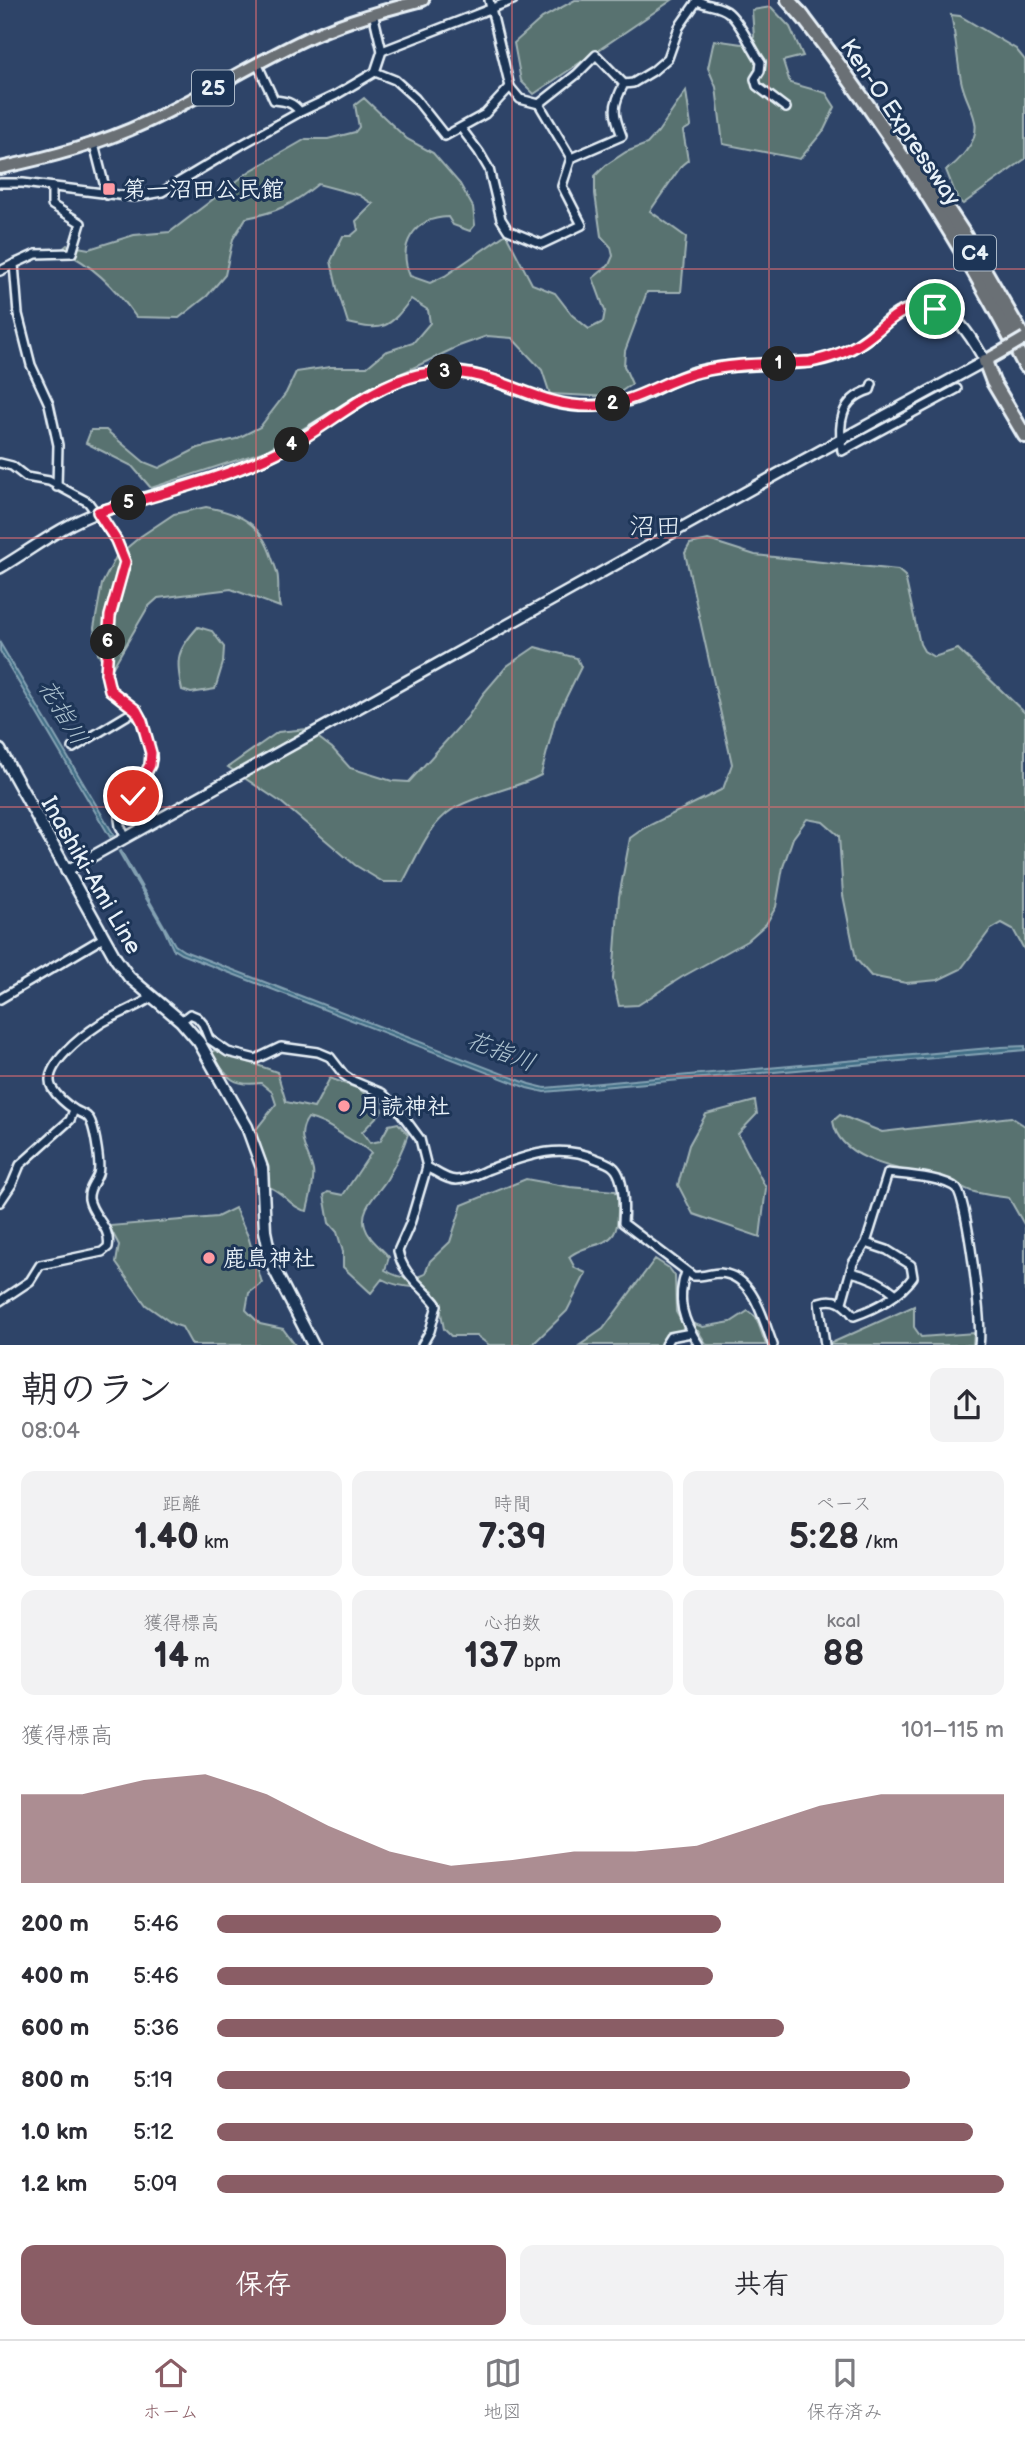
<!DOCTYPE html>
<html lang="ja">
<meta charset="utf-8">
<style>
:root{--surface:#fff;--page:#f2f2f3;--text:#2b2b33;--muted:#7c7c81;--line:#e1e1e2;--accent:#8a5d65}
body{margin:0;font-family:"Balsamiq Sans","Klee One",sans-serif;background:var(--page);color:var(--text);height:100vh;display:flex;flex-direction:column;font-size:26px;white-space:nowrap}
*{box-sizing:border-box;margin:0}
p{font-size:23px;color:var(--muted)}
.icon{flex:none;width:38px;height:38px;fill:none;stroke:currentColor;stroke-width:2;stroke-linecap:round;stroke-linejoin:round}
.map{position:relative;height:1345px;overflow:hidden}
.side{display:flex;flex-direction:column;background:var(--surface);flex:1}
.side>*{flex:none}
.pin{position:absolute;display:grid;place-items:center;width:60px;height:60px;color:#fff;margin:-30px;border:4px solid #fff;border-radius:50%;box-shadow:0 2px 7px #0007}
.km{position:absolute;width:35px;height:35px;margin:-18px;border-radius:50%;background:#222;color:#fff;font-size:19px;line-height:35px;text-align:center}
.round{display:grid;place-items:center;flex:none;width:74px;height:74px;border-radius:14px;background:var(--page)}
.headline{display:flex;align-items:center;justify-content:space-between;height:119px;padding:0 21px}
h1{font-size:38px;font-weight:700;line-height:52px}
.metrics{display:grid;grid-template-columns:repeat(3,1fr);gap:10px;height:119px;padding:7px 21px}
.metrics div{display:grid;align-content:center;border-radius:14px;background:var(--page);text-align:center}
.metrics b{font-size:35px;font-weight:700}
.metrics small{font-size:19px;font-weight:400}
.metrics p{font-size:19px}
.chart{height:196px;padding:14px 21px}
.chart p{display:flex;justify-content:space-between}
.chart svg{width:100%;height:126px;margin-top:7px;fill:var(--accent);opacity:.7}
.primary-button{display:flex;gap:14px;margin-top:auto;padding:14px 21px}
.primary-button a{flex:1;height:80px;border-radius:14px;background:var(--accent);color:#fff;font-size:28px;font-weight:700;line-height:80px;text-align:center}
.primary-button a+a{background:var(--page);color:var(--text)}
ul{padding:0 21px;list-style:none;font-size:23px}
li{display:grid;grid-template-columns:112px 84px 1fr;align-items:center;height:52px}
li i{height:18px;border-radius:9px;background:var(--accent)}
.menu{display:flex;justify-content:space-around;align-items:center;height:98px;border-top:2px solid var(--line);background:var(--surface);font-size:19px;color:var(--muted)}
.menu a{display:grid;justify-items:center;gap:4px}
.menu .on{color:var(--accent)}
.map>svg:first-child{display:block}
</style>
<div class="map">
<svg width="1025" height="1345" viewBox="0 0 1025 1345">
<rect width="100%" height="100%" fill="#2e4468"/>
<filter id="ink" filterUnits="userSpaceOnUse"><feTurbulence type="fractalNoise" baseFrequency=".0143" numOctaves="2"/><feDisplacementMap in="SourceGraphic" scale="14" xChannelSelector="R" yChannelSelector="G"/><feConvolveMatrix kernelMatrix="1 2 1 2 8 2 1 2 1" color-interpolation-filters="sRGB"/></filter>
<g filter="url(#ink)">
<g fill="#58726f" stroke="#a0b2b4" stroke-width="2">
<polygon points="575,0 672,0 534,94 521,81 514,43 542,18"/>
<polygon points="771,7 790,27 803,56 783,61 790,83 826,93 835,107 824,130 800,159 723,144 716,87 708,68 714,40 742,44 754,37 752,10"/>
<path d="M951,15L960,16L1016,49L1025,60V159L963,204L958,200L946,170C955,165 960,159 966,151C988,124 966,108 961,80C957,59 956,37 951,15Z"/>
<path d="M686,91L691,126L683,131L688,160L682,165L650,211L686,237L681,292H647L625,351L624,366L632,384L613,397L550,394L542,370L512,338L487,336L459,346L375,386L265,451L151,488L132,466L86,443L91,430H106L144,462L159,468L198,448L236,439L260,427L286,393L296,372L330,367H367L385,352L413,343L430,323L428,310L411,299C389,328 384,332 348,323L337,288L331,261L343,236H351L358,230L356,221L373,204L359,195L318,184C293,204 278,212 246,218L233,239L225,275L207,296L179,318L136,317C116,288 93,265 61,250L67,245L89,249L134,235L170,232L250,171L306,139H328L355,132L359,127L355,105L364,98L407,139L433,153L460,184L473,207L475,225L470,231L453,225L448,217C414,218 397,245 410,276L430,283L445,276L506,234L532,284L555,293L572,315L589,329L603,322L605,311L593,278L609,265L613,256L611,247L601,236L595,194V176L606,165L626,152L647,144L658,132Z"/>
<path d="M206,507C240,513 261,523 272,558C274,564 278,572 278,579C279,590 277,597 280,607L231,589L158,598L148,607L113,667L106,664L98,654L94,628L102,584L116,557L141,536L174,514Z"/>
<polygon points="708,540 755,555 898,570 905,576 920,644 924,651 934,657 958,649 1025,713 1025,951 1013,929 1002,923 990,930 961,969 938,980 906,983 871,976 856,959 843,895 839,836 823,822 807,819 793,838 783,867 776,907 766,924 747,941 682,977 638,1005 619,1006 613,979 619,897 630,838 644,828 723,789 732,764 685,553 690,544"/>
<path d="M198,627L212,631L224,647L223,663L215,689L191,693L182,690C175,659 177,650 198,627Z"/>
<path d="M535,647L577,658L581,667L555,720L541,775C513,790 480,793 453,809C428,825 417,857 403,882H383L355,865L282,803L228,767L278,732L307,729L332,748L350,768L392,781L409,782L467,718L483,694L507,666Z"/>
<path d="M214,1050L277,1072L286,1102L314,1108L330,1078L359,1089L370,1098L380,1102L382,1111L362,1132L370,1143L380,1141L389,1125L398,1123L408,1134C403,1149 395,1165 387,1179C378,1194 359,1208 365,1227C369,1240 381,1247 389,1257L385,1270C398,1278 411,1281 425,1274L430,1261L450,1242L462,1205L526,1179L570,1187L615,1191L619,1196C616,1227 623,1239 589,1247C581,1250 576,1251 569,1257L575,1268L586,1273L567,1311L532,1345H489L477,1336H451L444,1329L441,1313L433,1290C415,1286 397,1288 382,1279L371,1293L343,1267V1252L337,1232L329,1223L324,1195L328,1192L343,1195L371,1153C364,1146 359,1145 351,1140C335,1131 326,1122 308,1118C294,1137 309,1152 313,1171C315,1183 309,1200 307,1211C292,1209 284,1192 269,1187L264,1160L255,1131L276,1104L272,1092L261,1083C232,1087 227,1077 212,1055Z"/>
<polygon points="755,1101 757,1114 738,1134 766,1188 760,1237 693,1214 678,1185 689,1145 706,1114"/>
<path d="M840,1115L882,1132L1011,1117L1025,1126V1292V1226L1009,1198C997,1196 984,1195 971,1191C963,1188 955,1183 946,1180C912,1171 839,1164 833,1121Z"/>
<polygon points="235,1208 248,1236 262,1283 249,1293 246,1310 260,1324 283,1329 295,1345 192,1345 182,1327 173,1324 146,1305 116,1263 119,1245 109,1226 217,1217"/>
<polygon points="655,1259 669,1268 675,1276 676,1312 680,1319 703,1327 731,1322 748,1311 756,1317 766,1345 707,1345 698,1331 671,1332 663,1345 580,1345 603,1329"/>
<polygon points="914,1306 914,1327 921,1337 974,1333 973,1345 827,1345"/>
</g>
<g fill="#416d85" stroke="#84a2b3" stroke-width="2">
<polygon points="0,643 114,835 110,837 0,651"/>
<polygon points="121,851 175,945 184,951 529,1084 545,1088 1001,1047 1025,1046 1025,1050 544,1092 527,1088 181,954 173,949 164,929 119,852"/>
</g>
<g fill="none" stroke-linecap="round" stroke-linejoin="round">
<defs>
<g id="minor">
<path d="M697,0C706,7 719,4 729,13C742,25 750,46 761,62L760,71L755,79L757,86L786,108"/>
<polyline points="373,13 382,51"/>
<path d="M257,63L274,100C285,101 293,102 300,112"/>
<polyline points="375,72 395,80 415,98 445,136 485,114 510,87"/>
<polyline points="539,104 577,74 596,55 624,84"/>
<polyline points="461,128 479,152 489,169 501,219 508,230 542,244 582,225 562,186 571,158 539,104 520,99 510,87 489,0"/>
<polyline points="94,144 107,195"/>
<path d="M571,158L622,136C613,113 612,106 624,84L633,83L653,71L668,58L679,27L697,1"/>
<polyline points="0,183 23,183 134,197 162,192 241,145 300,112 336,95 375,72 382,51 513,0"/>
<polyline points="52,187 52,205 81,223 72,253 36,254 14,264 18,314 31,365 49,404 58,445 57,487"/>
<polyline points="0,271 14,264"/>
<path d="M872,384L870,390C840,399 838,424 842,451L957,389"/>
<polyline points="0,463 12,466 26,477 49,481 88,502 116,540 125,562 110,616 106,673 110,690 136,710 142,721 152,759 147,773 119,819 120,826 126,838"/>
<polyline points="73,748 136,710"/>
<polyline points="0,999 103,938"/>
<path d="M181,1021L190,1014L197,1017L203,1024L209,1039L228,1052L256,1059L281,1047L318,1052L330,1057L344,1075L353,1081L382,1093L398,1109L420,1139L427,1167L410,1224L398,1251C403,1276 423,1286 437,1305L430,1331L422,1345"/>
<path d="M427,1167C435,1171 446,1180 456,1180C467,1180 478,1174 487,1170C526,1156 557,1142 597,1159C602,1161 608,1163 612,1166C625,1175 624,1209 623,1223L693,1276C702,1277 711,1273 720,1273C754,1275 763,1320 773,1345"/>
<polyline points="0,1202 12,1184 20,1165 70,1120 74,1110"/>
<path d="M686,1272C676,1300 683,1321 699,1345"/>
<path d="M851,1272C869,1276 882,1282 896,1294"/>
<path d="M0,1301L30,1281L40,1265L102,1252L108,1247C112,1227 92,1217 89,1199C88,1188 95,1183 98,1174C101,1165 95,1132 91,1122C88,1114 82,1114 75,1110C67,1105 57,1096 52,1088C40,1067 85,1034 100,1024C116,1014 136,1008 152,997"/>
<path d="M842,1302L853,1263L866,1243L888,1173C905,1175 945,1177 957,1189C967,1201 983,1327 979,1345"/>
<polyline points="665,1345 670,1337 691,1333"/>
<path d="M825,1345L819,1302C836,1297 844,1303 854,1316C875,1309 900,1296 913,1277L911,1265L887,1250L866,1243"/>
</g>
<path id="tertiary" d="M0,568C32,549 64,524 99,512C154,493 212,482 265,458C315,435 365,388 417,375C486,359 521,404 580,406C600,406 621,404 639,397C659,388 678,376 699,371C734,363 772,366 808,362C827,360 847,353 863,341C874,334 882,324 892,317C914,301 943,306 961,325C971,336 978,349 985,361L778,474L66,871"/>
<polyline id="secondary" points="0,750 116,959 129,977 181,1021 199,1042 247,1127 262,1168 265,1231 272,1265 313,1345"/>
<g id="primary">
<path d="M0,168C51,157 100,144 147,122C203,96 255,62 312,36C348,20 385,10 423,0"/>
<polyline points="985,361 1008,348"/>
</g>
<g id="motorway">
<polyline points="788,0 803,17"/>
<path d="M800,13C885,124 962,242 1025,366"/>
<polyline points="914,158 962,231 1025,340"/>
<polyline points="985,361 993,382 1025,436"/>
</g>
</defs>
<use href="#minor" stroke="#e8f1f8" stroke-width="12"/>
<use href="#tertiary" stroke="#e8f1f8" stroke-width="14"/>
<use href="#secondary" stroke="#e8f1f8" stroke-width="15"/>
<use href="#primary" stroke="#e8f1f8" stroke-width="16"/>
<use href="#motorway" stroke="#e8f1f8" stroke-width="18"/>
<use href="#minor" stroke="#1d3557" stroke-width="7"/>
<use href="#tertiary" stroke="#1d3557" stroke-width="9"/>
<use href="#secondary" stroke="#1d3557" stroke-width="10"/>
<use href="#primary" stroke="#6b6f75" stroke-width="10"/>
<use href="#motorway" stroke="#6b6f75" stroke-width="12"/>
<defs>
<polyline id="primary-bridge" points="1008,348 1025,338"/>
</defs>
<use href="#primary-bridge" stroke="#e8f1f8" stroke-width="16" stroke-linecap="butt"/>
<use href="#primary-bridge" stroke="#6b6f75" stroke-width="10"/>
</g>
</g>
<g fill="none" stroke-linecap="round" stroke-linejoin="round" filter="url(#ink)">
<defs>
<path id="route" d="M133,796L150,765L151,753L142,721L136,710L110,690L106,673L110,616L125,562L116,540L98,512C162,493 229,478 288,447C331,424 370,386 418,375C489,359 530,409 594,406C635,404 661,381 699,372C734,363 774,364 810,362C829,358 846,353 862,342C890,324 897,302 935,309"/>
</defs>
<use href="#route" stroke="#fff" stroke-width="14"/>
<use href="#route" stroke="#e11d48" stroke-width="9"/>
</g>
<path fill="none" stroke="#dc6e71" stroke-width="2" stroke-opacity="0.55" d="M256,0V1345M512,0V1345M769,0V1345M0,269H1025M0,538H1025M0,807H1025M0,1076H1025"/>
<g fill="#ff9aa2" stroke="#1d3557" stroke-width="2.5">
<rect x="102" y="182" width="14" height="14" rx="3.5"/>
<circle cx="344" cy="1106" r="7"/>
<circle cx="209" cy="1258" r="7"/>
</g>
<g text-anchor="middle" stroke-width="6" stroke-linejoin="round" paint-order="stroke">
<g fill="#1d3557" stroke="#abb9c8" stroke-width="2">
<rect x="192" y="70.5" width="42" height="35" rx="5"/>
<rect x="954" y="235.5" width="42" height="35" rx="5"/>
</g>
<g font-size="21" font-weight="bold" fill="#e8f1f8">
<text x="213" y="95">25</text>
<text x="975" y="260">C4</text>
</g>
<g font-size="23" fill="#e8f1f8" stroke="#1d3557">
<text transform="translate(901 122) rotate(56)" y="8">Ken-O Expressway</text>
<text transform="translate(92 875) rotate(60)" y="8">Inashiki-Ami Line</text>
</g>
<g font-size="23" font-weight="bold" fill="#e8f1f8" stroke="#1d3557" text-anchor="start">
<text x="123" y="197">第一沼田公民館</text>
<text x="358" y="1114">月読神社</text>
<text x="223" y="1266">鹿島神社</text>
</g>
<g font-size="24" font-style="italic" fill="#aec3d0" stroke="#1d3557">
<text transform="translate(63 712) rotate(59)" y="8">花指川</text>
<text transform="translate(501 1051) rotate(21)" y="8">花指川</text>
</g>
<g font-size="26" fill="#e8f1f8" stroke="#1d3557">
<text x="655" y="535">沼田</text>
</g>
</g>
</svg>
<div class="pin" style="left:935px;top:309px;background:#1e9e55"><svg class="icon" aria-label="arrive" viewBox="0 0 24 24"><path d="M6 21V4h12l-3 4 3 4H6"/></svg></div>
<div class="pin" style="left:133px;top:796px;background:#d93025"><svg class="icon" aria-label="check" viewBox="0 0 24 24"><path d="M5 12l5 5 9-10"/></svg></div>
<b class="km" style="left:779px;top:364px">1</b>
<b class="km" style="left:613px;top:404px">2</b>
<b class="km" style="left:445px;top:372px">3</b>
<b class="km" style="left:292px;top:445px">4</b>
<b class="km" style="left:129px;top:503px">5</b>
<b class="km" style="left:108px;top:642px">6</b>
</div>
<section class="side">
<div class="headline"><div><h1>朝のラン</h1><p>08:04</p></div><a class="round"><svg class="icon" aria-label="share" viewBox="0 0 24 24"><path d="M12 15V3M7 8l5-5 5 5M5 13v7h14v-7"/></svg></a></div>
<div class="metrics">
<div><p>距離</p><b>1.40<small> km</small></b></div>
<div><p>時間</p><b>7:39</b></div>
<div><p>ペース</p><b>5:28<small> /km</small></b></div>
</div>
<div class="metrics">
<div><p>獲得標高</p><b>14<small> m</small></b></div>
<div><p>心拍数</p><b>137<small> bpm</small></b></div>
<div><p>kcal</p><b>88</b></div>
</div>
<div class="chart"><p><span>獲得標高</span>101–115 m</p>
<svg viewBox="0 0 160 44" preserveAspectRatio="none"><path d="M0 44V13L10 13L20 8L30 6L40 13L50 24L60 33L70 38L80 36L90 33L100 33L110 31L120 24L130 17L140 13L150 13L160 13V44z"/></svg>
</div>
<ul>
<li><b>200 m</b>5:46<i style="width:64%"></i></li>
<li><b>400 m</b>5:46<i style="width:63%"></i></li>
<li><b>600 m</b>5:36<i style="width:72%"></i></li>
<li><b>800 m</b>5:19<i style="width:88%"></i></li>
<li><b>1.0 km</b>5:12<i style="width:96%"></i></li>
<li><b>1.2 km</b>5:09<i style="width:100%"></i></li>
</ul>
<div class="primary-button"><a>保存</a><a>共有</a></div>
</section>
<nav class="menu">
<a class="on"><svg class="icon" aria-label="home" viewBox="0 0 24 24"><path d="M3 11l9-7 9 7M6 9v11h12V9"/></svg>ホーム</a>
<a><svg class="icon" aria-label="map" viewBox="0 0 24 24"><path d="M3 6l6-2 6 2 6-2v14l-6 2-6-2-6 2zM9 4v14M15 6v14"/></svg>地図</a>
<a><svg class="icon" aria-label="saved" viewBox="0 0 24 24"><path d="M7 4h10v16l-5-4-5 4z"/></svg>保存済み</a>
</nav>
